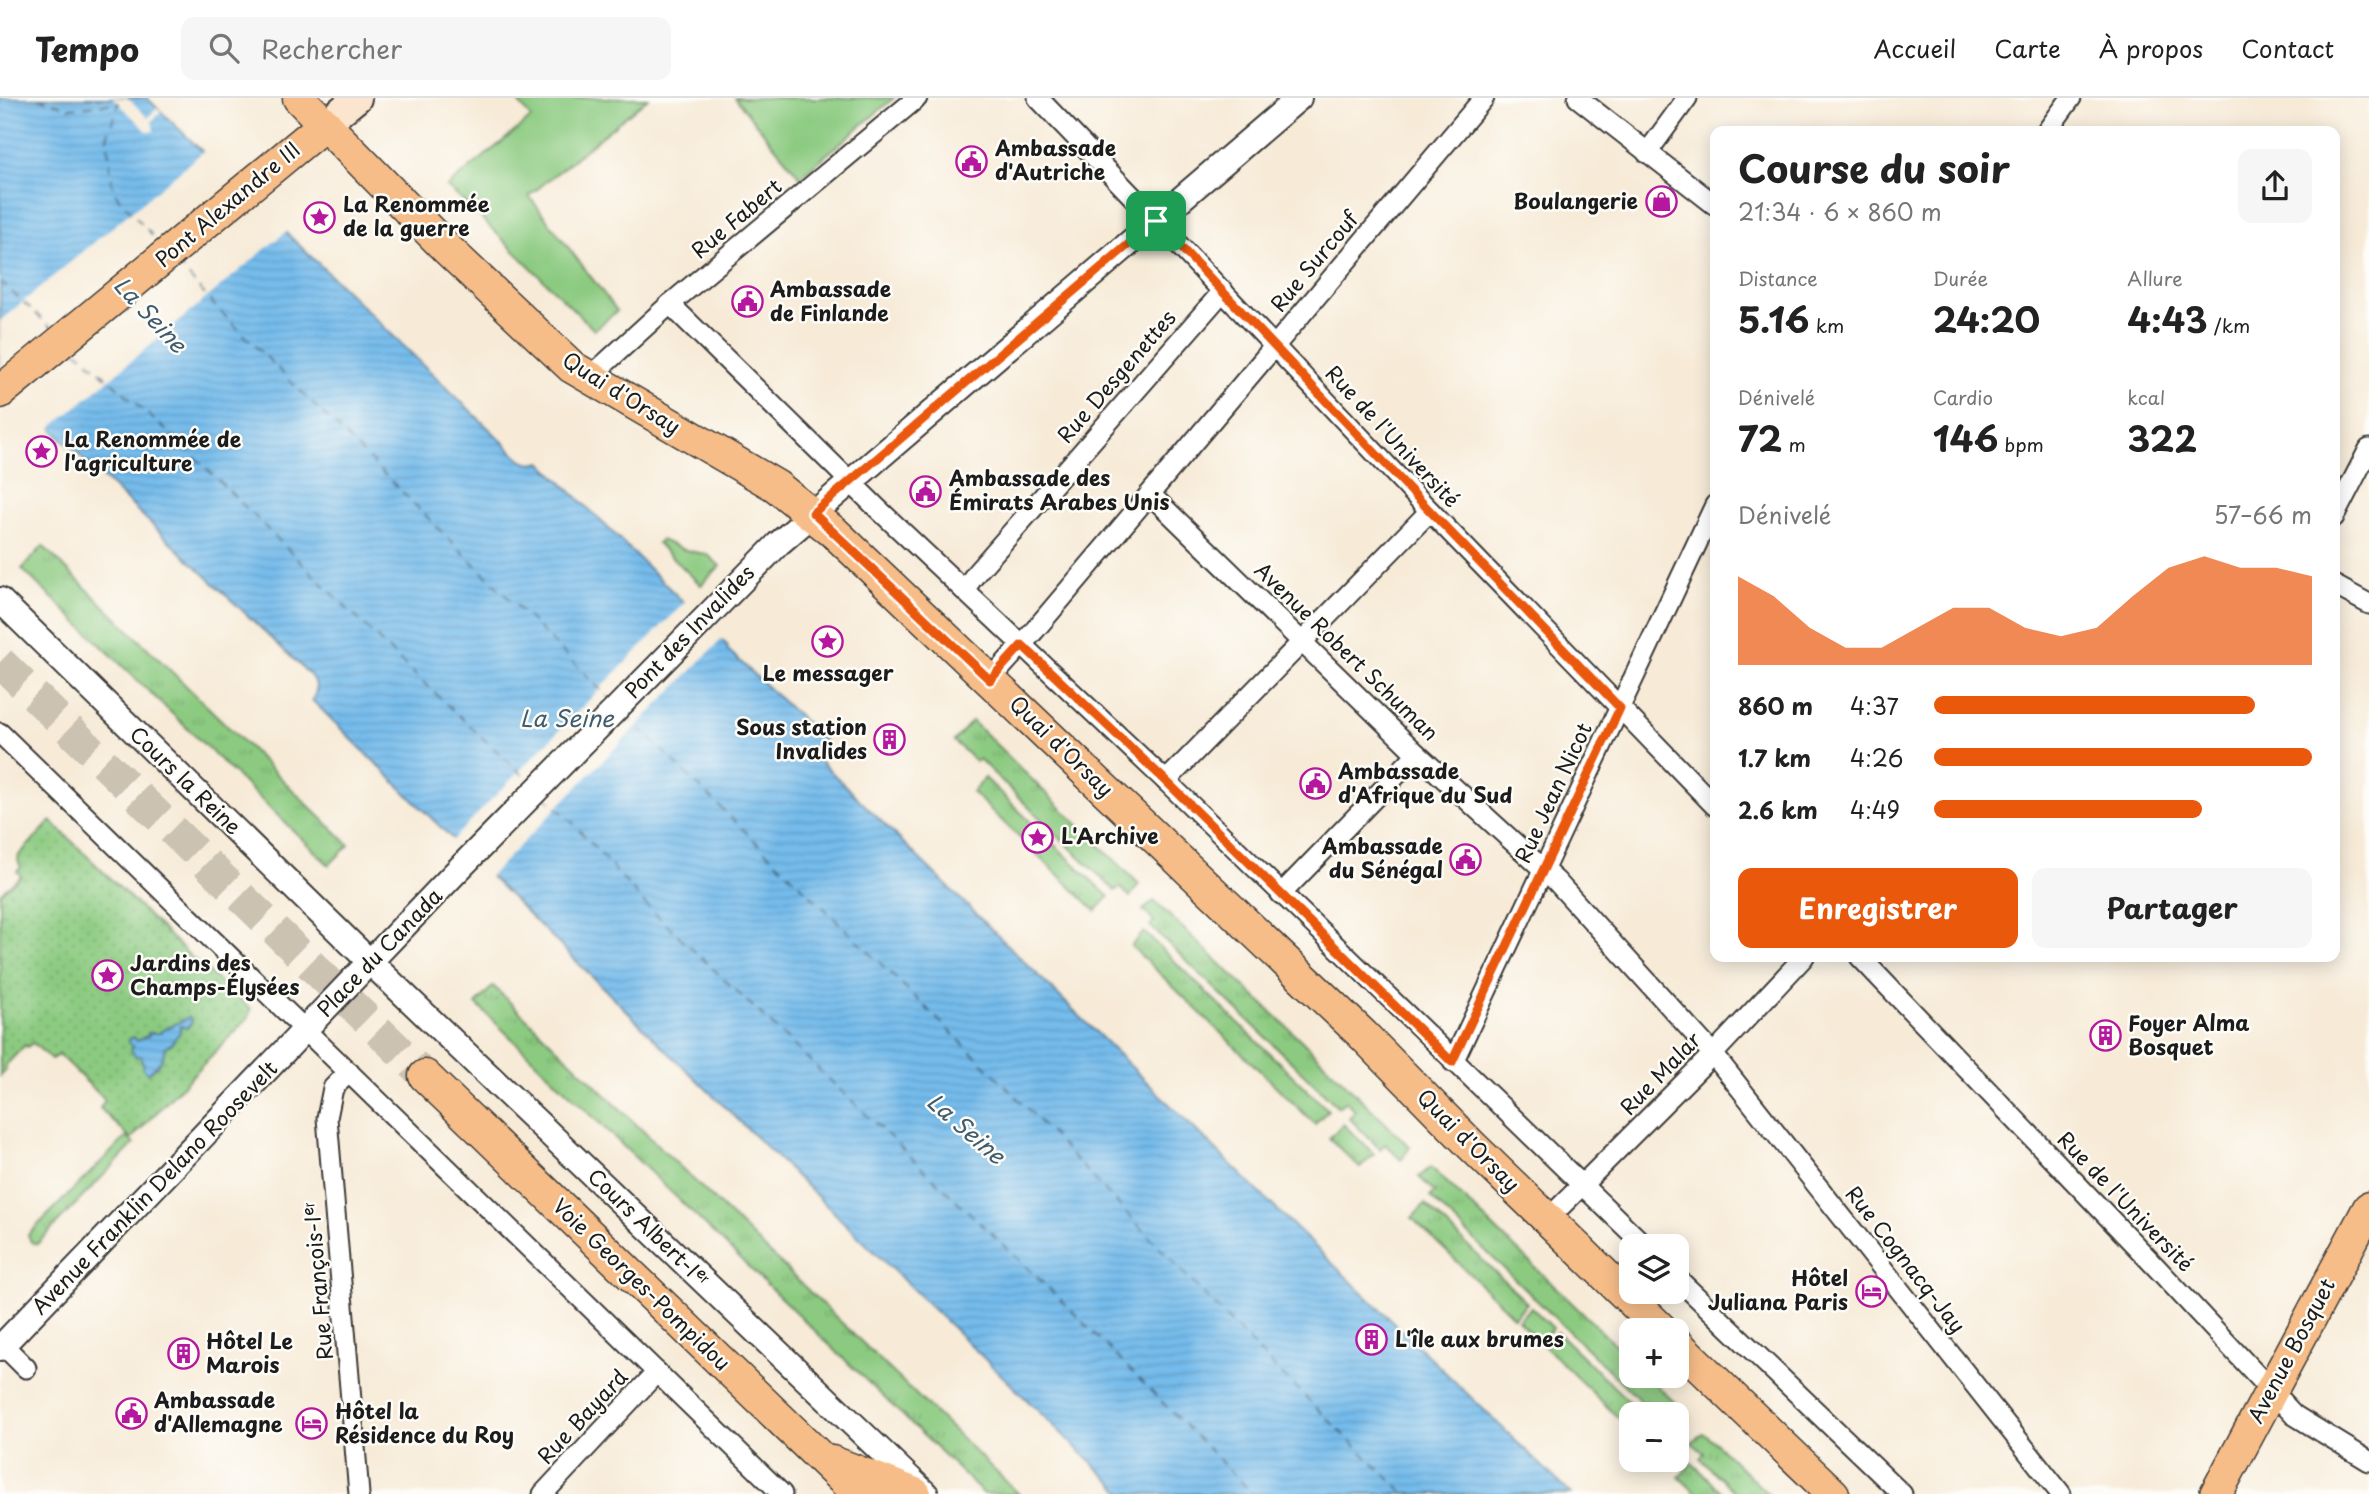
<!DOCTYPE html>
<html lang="fr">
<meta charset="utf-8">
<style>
:root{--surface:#fff;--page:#f6f6f6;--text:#222;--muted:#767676;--line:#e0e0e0;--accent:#ea580c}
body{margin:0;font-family:"Playpen Sans",sans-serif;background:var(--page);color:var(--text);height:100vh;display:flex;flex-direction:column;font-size:26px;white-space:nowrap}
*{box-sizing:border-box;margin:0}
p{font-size:23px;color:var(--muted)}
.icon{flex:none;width:38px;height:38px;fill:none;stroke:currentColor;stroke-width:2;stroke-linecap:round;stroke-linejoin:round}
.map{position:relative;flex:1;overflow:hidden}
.panel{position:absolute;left:1710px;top:28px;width:630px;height:836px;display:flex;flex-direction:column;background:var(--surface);border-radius:14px;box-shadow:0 4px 18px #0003}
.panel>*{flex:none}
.controls{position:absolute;left:1619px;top:1136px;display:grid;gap:14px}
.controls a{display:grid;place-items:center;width:70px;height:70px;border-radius:14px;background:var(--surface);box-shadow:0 4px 18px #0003;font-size:35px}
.pin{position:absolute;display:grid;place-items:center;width:60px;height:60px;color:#fff;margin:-30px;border-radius:14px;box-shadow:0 4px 10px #0006}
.round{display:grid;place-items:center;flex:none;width:74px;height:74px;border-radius:14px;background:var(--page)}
.overview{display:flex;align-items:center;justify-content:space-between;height:119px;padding:0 28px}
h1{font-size:38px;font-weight:700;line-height:52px}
.figures{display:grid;grid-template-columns:repeat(3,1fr);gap:10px;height:119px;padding:7px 28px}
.figures div{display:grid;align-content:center}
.figures b{font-size:35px;font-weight:700}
.figures small{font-size:19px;font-weight:400}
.figures p{font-size:19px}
.chart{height:196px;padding:14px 28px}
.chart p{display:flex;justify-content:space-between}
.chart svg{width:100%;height:126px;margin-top:7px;fill:var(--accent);opacity:.7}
.button{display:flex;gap:14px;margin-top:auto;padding:14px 28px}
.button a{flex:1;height:80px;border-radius:14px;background:var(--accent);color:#fff;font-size:28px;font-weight:700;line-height:80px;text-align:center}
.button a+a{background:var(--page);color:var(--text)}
ul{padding:0 28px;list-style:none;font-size:23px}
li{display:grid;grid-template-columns:112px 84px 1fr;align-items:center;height:52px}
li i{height:18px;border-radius:9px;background:var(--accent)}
header{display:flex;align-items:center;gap:42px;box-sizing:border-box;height:98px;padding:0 35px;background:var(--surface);border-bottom:2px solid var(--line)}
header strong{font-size:33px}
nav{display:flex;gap:38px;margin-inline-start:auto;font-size:24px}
.search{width:490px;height:63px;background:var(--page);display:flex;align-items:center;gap:18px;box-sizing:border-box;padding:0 24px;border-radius:14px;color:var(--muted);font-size:26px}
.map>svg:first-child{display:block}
</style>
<header>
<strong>Tempo</strong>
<div class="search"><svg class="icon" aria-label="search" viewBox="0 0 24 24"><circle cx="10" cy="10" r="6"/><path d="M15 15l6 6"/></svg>Rechercher</div>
<nav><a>Accueil</a><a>Carte</a><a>À propos</a><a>Contact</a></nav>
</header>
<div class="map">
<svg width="2369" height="1396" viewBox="0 0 2369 1396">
<defs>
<pattern id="grass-tufts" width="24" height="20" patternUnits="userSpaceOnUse" patternTransform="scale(1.75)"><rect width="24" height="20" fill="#8bca80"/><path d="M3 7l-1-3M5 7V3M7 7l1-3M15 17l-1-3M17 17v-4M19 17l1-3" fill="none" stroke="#77ad6e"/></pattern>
<pattern id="garden-dots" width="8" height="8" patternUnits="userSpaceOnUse" patternTransform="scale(1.75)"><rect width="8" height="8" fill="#8bca80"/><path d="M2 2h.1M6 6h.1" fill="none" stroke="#77ad6e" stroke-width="1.8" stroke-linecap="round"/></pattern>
<pattern id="water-rules" width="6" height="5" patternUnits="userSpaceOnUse" patternTransform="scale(1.75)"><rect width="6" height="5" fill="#74bbeb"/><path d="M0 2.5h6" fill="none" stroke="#64a0c9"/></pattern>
</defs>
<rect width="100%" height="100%" fill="#fdfcf7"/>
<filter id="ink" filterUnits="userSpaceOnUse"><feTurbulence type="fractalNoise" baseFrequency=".0143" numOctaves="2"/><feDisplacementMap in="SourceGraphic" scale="14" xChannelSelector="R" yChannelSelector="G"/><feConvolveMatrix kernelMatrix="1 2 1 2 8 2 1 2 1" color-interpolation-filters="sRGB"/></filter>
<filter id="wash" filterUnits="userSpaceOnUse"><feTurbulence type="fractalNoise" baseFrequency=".00686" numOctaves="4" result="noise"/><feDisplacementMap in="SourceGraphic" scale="28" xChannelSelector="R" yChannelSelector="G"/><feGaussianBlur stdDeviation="1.57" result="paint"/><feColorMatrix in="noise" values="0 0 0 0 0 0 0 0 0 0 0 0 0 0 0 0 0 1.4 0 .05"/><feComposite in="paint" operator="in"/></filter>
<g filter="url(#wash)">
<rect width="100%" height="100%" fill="#f7ebd8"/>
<g fill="url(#grass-tufts)" stroke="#54734e" stroke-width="2">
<polygon points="43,448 349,747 329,767 22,471"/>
<polygon points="972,623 1139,786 1130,799 1120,789 1115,793 979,661 976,664 954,643"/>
<polygon points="985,680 1109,799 1096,813 972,694"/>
<polygon points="1154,803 1302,943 1410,1049 1401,1062 1385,1046 1380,1051 1349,1020 1355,1013 1346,1003 1338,1009 1150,828 1154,823 1143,812"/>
<polygon points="1144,834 1328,1012 1315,1026 1131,848"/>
<polygon points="493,888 1019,1396 984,1396 476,906"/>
<polygon points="1343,1026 1374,1056 1360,1070 1329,1040"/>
<polygon points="127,1038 134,1046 37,1146 31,1144 28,1137"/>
<polygon points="1431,1069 1631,1262 1631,1278 1647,1278 1690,1319 1677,1334 1676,1316 1654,1316 1430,1099 1435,1094 1419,1079"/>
<polygon points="1425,1106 1527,1205 1514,1219 1412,1120"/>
<polygon points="1557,1234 1642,1316 1631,1316 1631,1332 1543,1247"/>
<polygon points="1702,1335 1707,1337 1768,1396 1737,1396 1700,1360 1704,1355 1692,1345"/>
<polygon points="1692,1365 1724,1396 1697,1396 1679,1379"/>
</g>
<g fill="#8bca80" stroke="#54734e" stroke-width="2">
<polygon points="515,0 648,0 529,98 617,213 594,232 471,110 447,89 531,20"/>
<polygon points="735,0 894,0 800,79"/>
<polygon points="661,442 682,451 708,457 720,468 701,487 657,445"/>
<polygon points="1531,1209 1553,1230 1539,1244 1518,1222"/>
</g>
<polygon fill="url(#garden-dots)" stroke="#54734e" stroke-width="2" points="51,723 189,857 251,911 248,920 131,1041 100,1010 105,1002 59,957 51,961 33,945 27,949 25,947 5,968 6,972 0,978 0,795 21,778 17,773 21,770 18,762 19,757"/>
<g fill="url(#water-rules)" stroke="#486c84" stroke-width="2">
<path d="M0,0H147L505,346C515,356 525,371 541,364L728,548L727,551L824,642L816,654L819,662L1271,1106L1571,1396H1124L666,952L312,602C319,591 317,586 309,576L0,282Z"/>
<path d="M189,919L192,923L191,926L187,930L180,928V934L171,946L165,949C165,960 156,969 148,975L142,970L144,966L141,964L142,959L135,958L131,952L133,948L129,945V941L134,939L137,943L149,937L148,935H161V933Z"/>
</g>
<g fill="#f7ebd8">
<polygon points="113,0 128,0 148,20 157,10 161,14 152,23 154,33 148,34"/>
<polygon points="205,52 288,132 51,330 56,336 53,338 0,287 0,223"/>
<polygon points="687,502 724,539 488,780 451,743"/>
</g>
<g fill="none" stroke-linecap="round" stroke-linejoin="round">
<g stroke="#3f5c6f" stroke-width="2" stroke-dasharray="9 7" stroke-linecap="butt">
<polyline points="38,0 69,10 119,5 107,39 113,93 158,144"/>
<polyline points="178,166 212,205 611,602"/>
<polyline points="0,183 54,232"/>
<polyline points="76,252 187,351 395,558 528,682"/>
<polyline points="627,618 1000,982 1259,1254 1405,1396"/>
<polyline points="545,698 574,726 644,805 1059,1200 1253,1396"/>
</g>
</g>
</g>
<g filter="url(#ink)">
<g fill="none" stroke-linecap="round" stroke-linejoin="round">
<polyline stroke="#cbc2b2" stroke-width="32" stroke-dasharray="32 16" stroke-linecap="butt" points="0,564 425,978"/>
<defs>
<g id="minor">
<polyline points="1038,0 1156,123 1430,413 1715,708"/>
<polyline points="1578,0 1715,107"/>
<polyline points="2047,33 2071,0"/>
<polyline points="1647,55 1687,0"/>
<polyline points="670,206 877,410 1166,683 1645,1148"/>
<polyline points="589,280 670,206 917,0"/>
<polyline points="1150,396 1417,656 1556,783 1713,956 2061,1396"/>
<polyline points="2334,419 2369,351"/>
<polyline points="2334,487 2369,506"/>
<polyline points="964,492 977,474 1223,193"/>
<polyline points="990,582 1034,533 1484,0"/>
<polyline points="0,635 782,1396"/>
<polyline points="1166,683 1430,413"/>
<polyline points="1281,796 1417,656"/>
<polyline points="1860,859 2156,1169 2294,1317 2369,1363"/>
<polyline points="1453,964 1715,407"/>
<polyline points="349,974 333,990 327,1020 359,1396"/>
<polyline points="1548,1121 1713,956 1804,859"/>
<polyline points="1676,1179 1902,1396"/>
<polyline points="3,1247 26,1270"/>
<polyline points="543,1396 657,1274"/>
</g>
<g id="tertiary">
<polyline points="0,502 370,864 926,1396"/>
<polyline points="0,1250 453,777 778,446 1299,0"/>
</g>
<polyline id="secondary" points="325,26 357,0"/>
<g id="primary">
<polyline points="299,0 446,150 572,269 776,388 836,436 1363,937 1471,1047 1662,1232"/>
<polyline points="0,294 325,26"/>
<polyline points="425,978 858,1396"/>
<polyline points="1676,1245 1833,1396"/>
<polyline points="832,1364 915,1396"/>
<polyline points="2216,1396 2369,1110"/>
</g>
</defs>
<use href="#minor" stroke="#3d3b38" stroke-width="23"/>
<use href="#tertiary" stroke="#3d3b38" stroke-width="28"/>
<use href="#secondary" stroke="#3d3b38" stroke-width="32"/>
<use href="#primary" stroke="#3d3b38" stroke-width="35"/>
<use href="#minor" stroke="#fff" stroke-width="19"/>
<use href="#tertiary" stroke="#fff" stroke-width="24"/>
<use href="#secondary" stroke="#fce5cf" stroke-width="28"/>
<use href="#primary" stroke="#f7bd88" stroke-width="32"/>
</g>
</g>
<g fill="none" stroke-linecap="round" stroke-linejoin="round" filter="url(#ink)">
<defs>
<polygon id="route" points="1156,123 1430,413 1620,610 1452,964 1166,683 1022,547 990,582 813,415"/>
</defs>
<use href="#route" stroke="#fff" stroke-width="14"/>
<use href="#route" stroke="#ea580c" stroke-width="9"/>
</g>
<defs>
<symbol id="civic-ring" viewBox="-11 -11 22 22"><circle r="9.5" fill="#fdfcf7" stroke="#b5179e" stroke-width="1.5"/><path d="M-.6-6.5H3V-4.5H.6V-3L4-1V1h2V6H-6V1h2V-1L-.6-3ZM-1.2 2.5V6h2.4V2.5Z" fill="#b5179e"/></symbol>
<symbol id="shop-ring" viewBox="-11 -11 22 22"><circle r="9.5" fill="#fdfcf7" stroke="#b5179e" stroke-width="1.5"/><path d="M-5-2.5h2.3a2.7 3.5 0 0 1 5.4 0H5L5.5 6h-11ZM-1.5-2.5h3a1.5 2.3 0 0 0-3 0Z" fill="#b5179e"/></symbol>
<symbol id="sight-ring" viewBox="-11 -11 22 22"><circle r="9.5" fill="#fdfcf7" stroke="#b5179e" stroke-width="1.5"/><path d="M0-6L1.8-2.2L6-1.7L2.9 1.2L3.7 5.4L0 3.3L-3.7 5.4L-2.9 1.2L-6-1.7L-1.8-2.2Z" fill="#b5179e"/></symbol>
<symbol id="building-ring" viewBox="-11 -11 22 22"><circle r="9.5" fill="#fdfcf7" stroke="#b5179e" stroke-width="1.5"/><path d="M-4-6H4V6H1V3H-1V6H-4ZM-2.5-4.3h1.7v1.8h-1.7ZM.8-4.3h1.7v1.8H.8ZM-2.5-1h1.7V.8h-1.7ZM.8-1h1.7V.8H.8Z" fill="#b5179e"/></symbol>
<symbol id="hotel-ring" viewBox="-11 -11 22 22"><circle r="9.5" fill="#fdfcf7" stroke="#b5179e" stroke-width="1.5"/><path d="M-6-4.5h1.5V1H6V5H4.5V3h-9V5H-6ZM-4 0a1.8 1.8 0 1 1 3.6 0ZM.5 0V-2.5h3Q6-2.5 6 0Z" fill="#b5179e"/></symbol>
</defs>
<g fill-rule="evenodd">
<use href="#civic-ring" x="954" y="46" width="35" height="35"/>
<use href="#shop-ring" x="1644" y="86" width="35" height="35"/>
<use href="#sight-ring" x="302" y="102" width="35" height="35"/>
<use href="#civic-ring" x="730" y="186" width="35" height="35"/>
<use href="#sight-ring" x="24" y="336" width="35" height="35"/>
<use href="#civic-ring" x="908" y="376" width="35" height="35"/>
<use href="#sight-ring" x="810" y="526" width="35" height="35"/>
<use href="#building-ring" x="872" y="624" width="35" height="35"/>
<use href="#civic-ring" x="1298" y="668" width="35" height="35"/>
<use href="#sight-ring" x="1020" y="722" width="35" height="35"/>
<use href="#civic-ring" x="1448" y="744" width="35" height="35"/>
<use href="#sight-ring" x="90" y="860" width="35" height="35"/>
<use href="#building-ring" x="2088" y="920" width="35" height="35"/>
<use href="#hotel-ring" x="1854" y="1176" width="35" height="35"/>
<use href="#building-ring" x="1354" y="1224" width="35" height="35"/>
<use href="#building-ring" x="166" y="1238" width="35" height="35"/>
<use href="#civic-ring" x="114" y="1298" width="35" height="35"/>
<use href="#hotel-ring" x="294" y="1308" width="35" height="35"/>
</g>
<g text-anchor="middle" stroke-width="5" stroke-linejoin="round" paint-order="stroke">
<g font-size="21" font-weight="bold" fill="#1c1c1c" stroke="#fdfcf7" text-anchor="start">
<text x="995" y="58">Ambassade<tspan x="995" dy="24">d'Autriche</tspan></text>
<text x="1638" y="111" text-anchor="end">Boulangerie</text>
<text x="343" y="114">La Renommée<tspan x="343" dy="24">de la guerre</tspan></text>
<text x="770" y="199">Ambassade<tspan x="770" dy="24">de Finlande</tspan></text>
<text x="64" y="349">La Renommée de<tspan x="64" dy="24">l'agriculture</tspan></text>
<text x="949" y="388">Ambassade des<tspan x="949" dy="24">Émirats Arabes Unis</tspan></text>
<text x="828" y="583" text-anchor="middle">Le messager</text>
<text x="867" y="637" text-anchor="end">Sous station<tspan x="867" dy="24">Invalides</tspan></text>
<text x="1338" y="681">Ambassade<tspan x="1338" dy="24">d'Afrique du Sud</tspan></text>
<text x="1061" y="746">L'Archive</text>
<text x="1443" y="756" text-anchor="end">Ambassade<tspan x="1443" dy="24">du Sénégal</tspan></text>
<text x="130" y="873">Jardins des<tspan x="130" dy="24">Champs-Élysées</tspan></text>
<text x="2128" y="933">Foyer Alma<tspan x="2128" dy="24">Bosquet</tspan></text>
<text x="1848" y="1188" text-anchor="end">Hôtel<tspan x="1848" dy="24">Juliana Paris</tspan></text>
<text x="1395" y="1249">L'île aux brumes</text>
<text x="206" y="1251">Hôtel Le<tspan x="206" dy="24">Marois</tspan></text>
<text x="154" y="1310">Ambassade<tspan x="154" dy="24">d'Allemagne</tspan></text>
<text x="335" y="1321">Hôtel la<tspan x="335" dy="24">Résidence du Roy</tspan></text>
</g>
<g font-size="21" fill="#1c1c1c" stroke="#fdfcf7">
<text transform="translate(228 107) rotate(-40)" y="7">Pont Alexandre III</text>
<text transform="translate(737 121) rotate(-40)" y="7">Rue Fabert</text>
<text transform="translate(1315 164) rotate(-50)" y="7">Rue Surcouf</text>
<text transform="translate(1117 279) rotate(-49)" y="7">Rue Desgenettes</text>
<text transform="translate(621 296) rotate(32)" y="7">Quai d'Orsay</text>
<text transform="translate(1392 339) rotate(47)" y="7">Rue de l'Université</text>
<text transform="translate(690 534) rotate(-46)" y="7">Pont des Invalides</text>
<text transform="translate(1346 554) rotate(44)" y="7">Avenue Robert Schuman</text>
<text transform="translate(1061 649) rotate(44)" y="7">Quai d'Orsay</text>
<text transform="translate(185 683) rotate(44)" y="7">Cours la Reine</text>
<text transform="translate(1554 695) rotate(-65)" y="7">Rue Jean Nicot</text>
<text transform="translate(380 855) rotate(-46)" y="7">Place du Canada</text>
<text transform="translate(1661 976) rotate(-46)" y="7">Rue Malar</text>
<text transform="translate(1468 1043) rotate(45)" y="7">Quai d'Orsay</text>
<text transform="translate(155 1090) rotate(-46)" y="7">Avenue Franklin Delano Roosevelt</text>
<text transform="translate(2125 1104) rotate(46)" y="7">Rue de l'Université</text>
<text transform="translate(648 1130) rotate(44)" y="7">Cours Albert-Iᵉʳ</text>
<text transform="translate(1905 1162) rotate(52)" y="7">Rue Cognacq-Jay</text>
<text transform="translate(319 1183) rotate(-95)" y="7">Rue François-Iᵉʳ</text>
<text transform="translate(641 1187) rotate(44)" y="7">Voie Georges-Pompidou</text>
<text transform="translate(2292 1253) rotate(-62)" y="7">Avenue Bosquet</text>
<text transform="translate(583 1319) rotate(-47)" y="7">Rue Bayard</text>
</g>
<g font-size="23" font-style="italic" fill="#3f5c6f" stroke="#fdfcf7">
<text transform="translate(150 217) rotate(47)" y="8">La Seine</text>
<text x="567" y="629">La Seine</text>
<text transform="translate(966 1031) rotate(41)" y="8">La Seine</text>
</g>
</g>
</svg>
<div class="controls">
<a><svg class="icon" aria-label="layers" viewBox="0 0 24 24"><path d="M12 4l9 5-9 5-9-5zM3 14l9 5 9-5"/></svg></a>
<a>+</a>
<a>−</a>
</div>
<div class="pin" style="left:1156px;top:123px;background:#1e9e55"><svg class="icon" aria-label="arrive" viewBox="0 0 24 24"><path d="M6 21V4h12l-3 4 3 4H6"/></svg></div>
<section class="panel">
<div class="overview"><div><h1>Course du soir</h1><p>21:34 · 6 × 860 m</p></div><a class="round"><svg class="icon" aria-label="share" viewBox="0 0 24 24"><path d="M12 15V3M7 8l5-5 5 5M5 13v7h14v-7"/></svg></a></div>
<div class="figures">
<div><p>Distance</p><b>5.16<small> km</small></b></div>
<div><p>Durée</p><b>24:20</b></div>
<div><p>Allure</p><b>4:43<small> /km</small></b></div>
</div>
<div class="figures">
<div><p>Dénivelé</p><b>72<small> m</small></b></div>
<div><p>Cardio</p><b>146<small> bpm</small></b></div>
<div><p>kcal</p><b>322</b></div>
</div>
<div class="chart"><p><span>Dénivelé</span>57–66 m</p>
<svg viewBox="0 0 160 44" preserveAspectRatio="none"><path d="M0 44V13L10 20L20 31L30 38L40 38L50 31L60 24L70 24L80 31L90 34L100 31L110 20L120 10L130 6L140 10L150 10L160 13V44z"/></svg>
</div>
<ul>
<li><b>860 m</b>4:37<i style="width:85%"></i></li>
<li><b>1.7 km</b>4:26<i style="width:100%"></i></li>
<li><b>2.6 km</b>4:49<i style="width:71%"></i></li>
</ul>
<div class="button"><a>Enregistrer</a><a>Partager</a></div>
</section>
</div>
